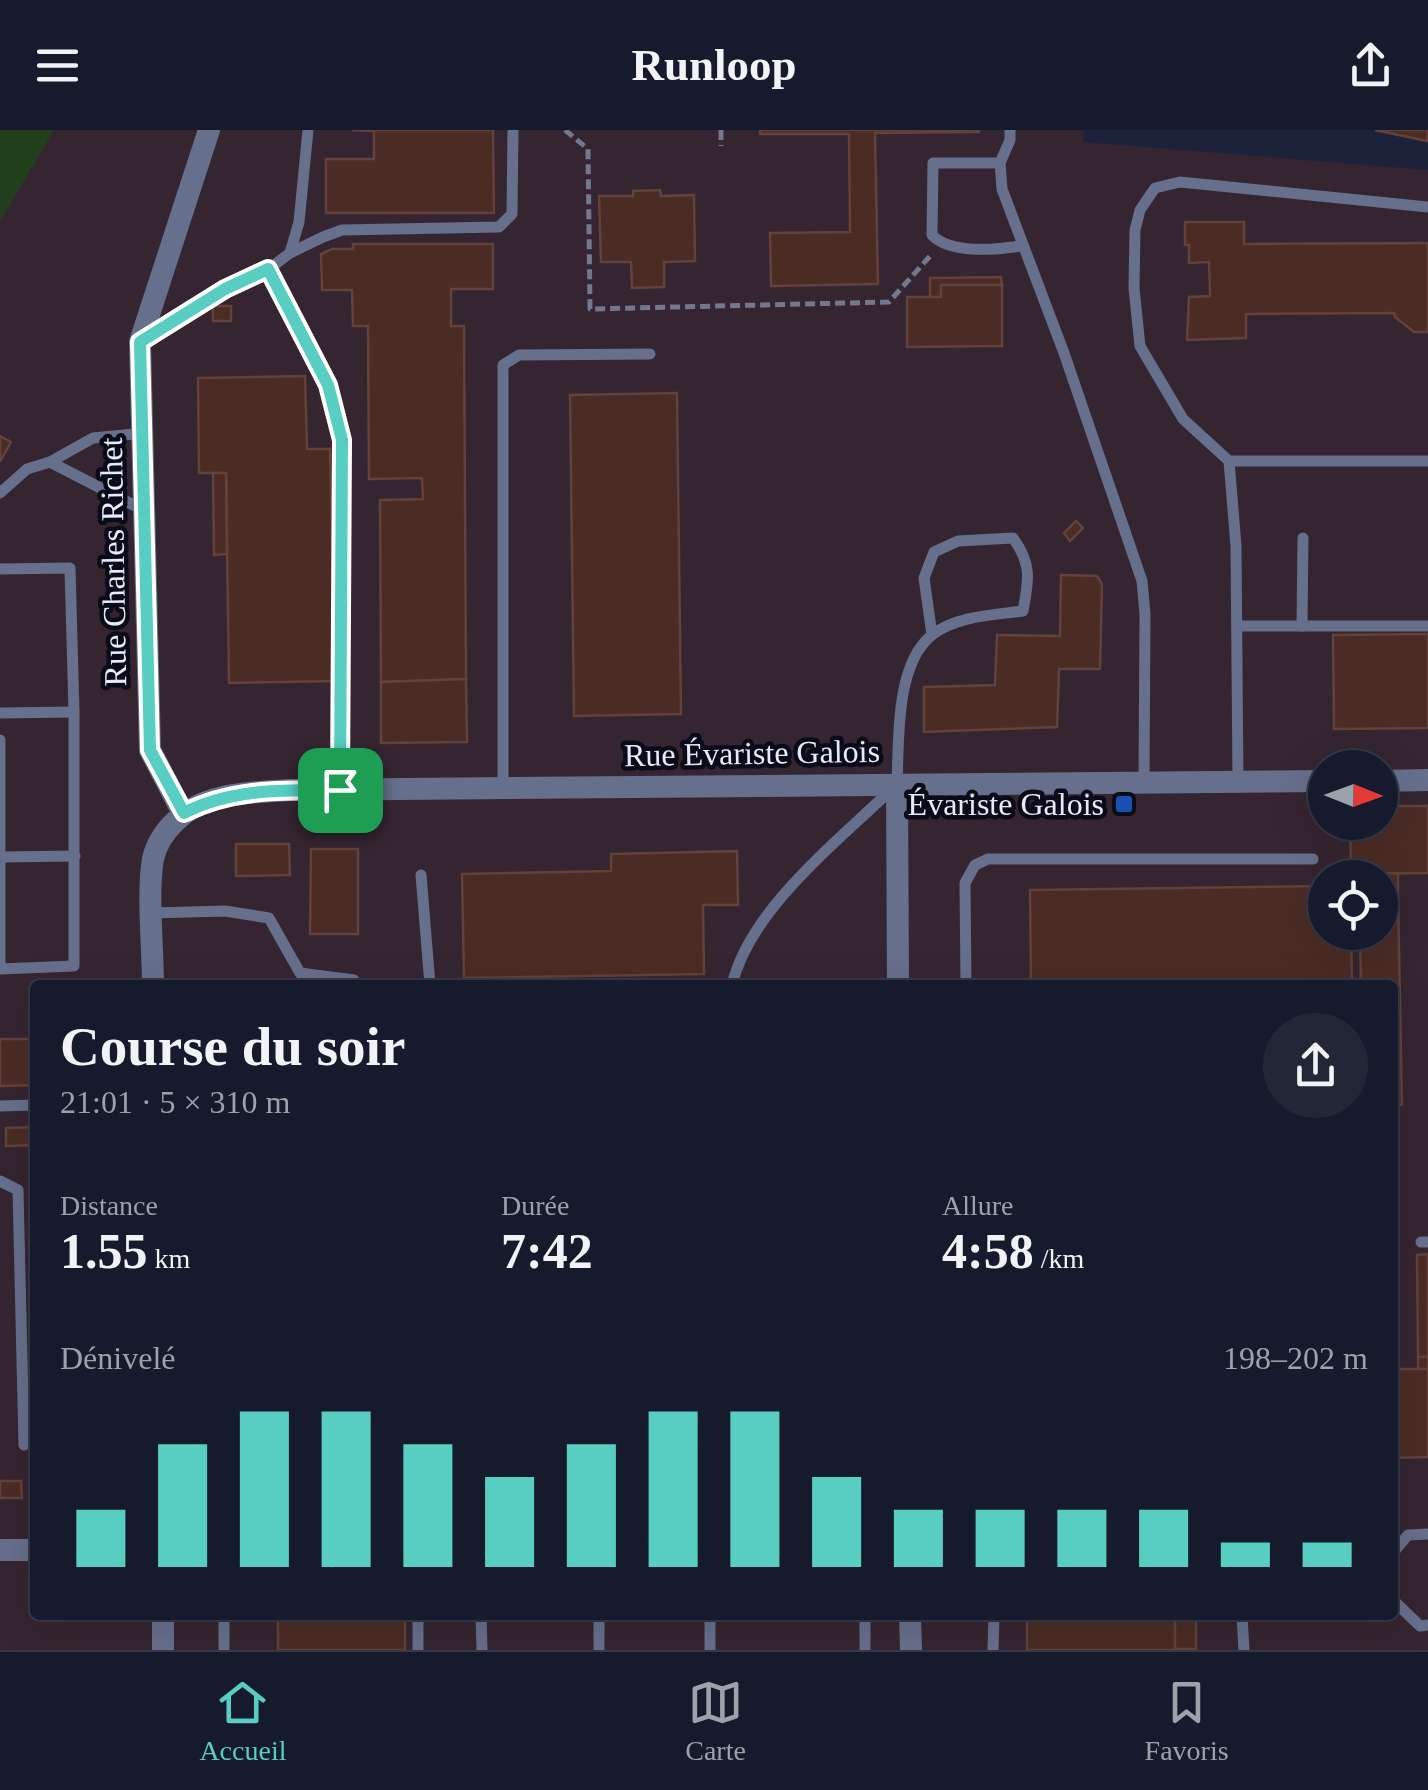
<!DOCTYPE html>
<html lang="fr">
<meta charset="utf-8">
<style>
:root{--surface:#151a2c;--page:#222738;--text:#f1f3f6;--muted:#9da1a9;--line:#343848;--accent:#57cec1}
body{margin:0;font-family:Georgia,serif;background:var(--page);color:var(--text);height:100vh;display:flex;flex-direction:column;font-size:38px;white-space:nowrap}
*{box-sizing:border-box;margin:0}
p{font-size:32px;color:var(--muted)}
.icon{flex:none;width:55px;height:55px;fill:none;stroke:currentColor;stroke-width:2;stroke-linecap:round;stroke-linejoin:round}
.map{position:relative;flex:1;overflow:hidden}
.details{position:absolute;left:30px;top:850px;width:1368px;height:640px;display:flex;flex-direction:column;background:var(--surface);border-radius:10px;box-shadow:0 10px 40px #0002,0 0 0 2px var(--line)}
.details>*{flex:none}
.needle{width:65px;rotate:91deg}
.controls{position:absolute;left:1308px;top:620px;display:grid;gap:20px}
.controls a{display:grid;place-items:center;width:90px;height:90px;border-radius:50%;background:var(--surface);box-shadow:0 10px 40px #0002,0 0 0 2px var(--line);font-size:50px}
.pin{position:absolute;display:grid;place-items:center;width:85px;height:85px;color:#fff;margin:-42px;border-radius:20px;box-shadow:0 5px 15px #0006}
.round{display:grid;place-items:center;flex:none;width:105px;height:105px;border-radius:52px;background:var(--page)}
.summary{display:flex;align-items:center;justify-content:space-between;height:170px;padding:0 30px}
h1{font-size:55px;font-weight:800;line-height:75px}
.figures{display:grid;grid-template-columns:repeat(3,1fr);gap:15px;height:170px;padding:10px 30px}
.figures div{display:grid;align-content:center}
.figures b{font-size:50px;font-weight:800}
.figures small{font-size:28px;font-weight:400}
.figures p{font-size:28px}
.chart{height:280px;padding:20px 30px}
.chart p{display:flex;justify-content:space-between}
.chart svg{width:100%;height:180px;margin-top:10px;stroke:var(--accent);stroke-width:6}
header{display:flex;justify-content:space-between;align-items:center;height:130px;padding:0 30px;background:var(--surface);font-size:45px;font-weight:800}
.tab-bar{display:flex;justify-content:space-around;align-items:center;height:140px;border-top:2px solid var(--line);background:var(--surface);font-size:28px;color:var(--muted)}
.tab-bar a{display:grid;justify-items:center;gap:5px}
.tab-bar .selected{color:var(--accent)}
.map>svg:first-child{display:block}
</style>
<header><svg class="icon" aria-label="menu" viewBox="0 0 24 24"><path d="M4 6h16M4 12h16M4 18h16"/></svg>Runloop<svg class="icon" aria-label="share" viewBox="0 0 24 24"><path d="M12 15V3M7 8l5-5 5 5M5 13v7h14v-7"/></svg></header>
<div class="map">
<svg width="1428" height="1520" viewBox="0 0 1428 1520">
<rect width="100%" height="100%" fill="#1c223a"/>
<path fill="#352530" fill-rule="evenodd" d="M0,0H1084L1083,12L1428,40V1520H0ZM1325,638H1380V692H1325ZM1325,748H1380V802H1325ZM35,855H1392V1485H35Z"/>
<polygon fill="#223f1b" points="0,0 54,0 0,91"/>
<g fill="#4a2c25" stroke="#62423a" stroke-width="2.5">
<polygon points="352,0 493,0 494,83 326,83 326,29 374,29 374,1"/>
<polygon points="760,0 979,0 979,2 875,3 878,154 771,156 770,103 850,102 849,4 760,4"/>
<polygon points="1375,0 1428,0 1428,2 1427,11"/>
<polygon points="660,60 661,66 694,65 695,131 664,132 664,157 632,158 631,132 601,132 599,66 633,66 633,61"/>
<polygon points="1185,92 1244,92 1244,114 1428,113 1428,202 1414,202 1395,187 1394,183 1246,184 1246,208 1187,210 1189,167 1210,166 1209,132 1189,133 1189,115 1185,115"/>
<polygon points="353,114 493,114 493,159 451,159 451,196 464,196 466,549 381,552 380,370 423,369 422,348 369,349 368,196 353,196 352,160 322,160 321,124 332,119 353,119"/>
<polygon points="1001,147 1002,155 941,155 941,167 930,167 930,148"/>
<polygon points="941,155 1002,155 1002,216 907,217 907,167 941,167"/>
<rect x="213" y="176" width="18" height="15"/>
<polygon points="305,246 307,319 330,319 335,551 229,553 226,343 199,343 198,248"/>
<polygon points="677,263 681,584 574,586 570,265"/>
<polygon points="0,306 11,312 0,332"/>
<polygon points="213,343 226,343 227,424 214,425"/>
<polygon points="1076,391 1083,398 1070,411 1064,403"/>
<polygon points="1061,445 1097,446 1102,454 1100,539 1059,539 1057,597 924,602 924,557 995,555 997,505 1060,506"/>
<polygon points="1428,504 1428,598 1334,599 1333,505"/>
<polygon points="466,549 467,612 381,613 381,552"/>
<polygon points="1380,676 1428,676 1428,743 1351,744 1350,692 1380,692"/>
<polygon points="236,714 289,714 290,745 236,746"/>
<polygon points="311,719 358,719 358,804 310,804"/>
<polygon points="737,721 738,775 703,775 704,844 464,848 462,744 611,741 611,724"/>
<polygon points="1398,743 1398,768 1380,769 1380,748 1368,748 1368,744"/>
<polygon points="1325,756 1325,802 1351,802 1352,855 1031,855 1030,760"/>
<polygon points="1398,768 1402,975 1392,975 1392,855 1361,855 1360,802 1380,802 1380,769"/>
<polygon points="0,909 35,909 35,955 0,956"/>
<polygon points="35,997 35,1015 6,1016 6,998"/>
<polygon points="1428,1124 1428,1227 1418,1227 1417,1125"/>
<rect x="1418" y="1227" width="10" height="12"/>
<polygon points="1392,1239 1428,1239 1428,1327 1392,1328"/>
<polygon points="0,1351 21,1351 22,1368 0,1368"/>
<rect x="278" y="1485" width="127" height="35"/>
<rect x="1027" y="1485" width="148" height="35"/>
<rect x="1175" y="1485" width="21" height="34"/>
</g>
<g fill="none" stroke-linecap="round" stroke-linejoin="round">
<g stroke="#73788d" stroke-width="5" stroke-dasharray="10 5" stroke-linecap="butt">
<polyline points="565,0 588,19 590,179 889,172 931,125"/>
<polyline points="721,0 721,16"/>
</g>
<g stroke="#666f8c" stroke-width="11">
<polyline points="1010,0 1010,10 1000,33 1002,59 1064,223 1142,451 1145,484 1144,652"/>
<path d="M1000,33H933L932,105C950,124 995,120 1020,116"/>
<polyline points="290,123 299,92 308,0"/>
<polyline points="269,139 328,255 342,311 340,660"/>
<polyline points="144,209 225,159 269,139 290,123 323,107 342,100 499,97 512,84 513,0"/>
<polyline points="1229,331 1428,331"/>
<polyline points="0,363 27,339 50,332"/>
<polyline points="143,380 50,332 93,308 144,303"/>
<polyline points="0,439 70,438 74,582 74,836 0,839 0,610"/>
<polyline points="1237,496 1428,496"/>
<polyline points="1302,496 1303,408"/>
<polyline points="0,583 74,582"/>
<polyline points="1238,652 1236,416 1229,331 1183,289 1140,216 1134,158 1135,100 1140,80 1155,58 1180,52 1428,77"/>
<polyline points="503,658 503,235 519,225 650,224"/>
<polyline points="1,727 75,726"/>
<polyline points="421,745 430,855"/>
<polyline points="152,783 225,781 269,788 300,843 354,850"/>
<path d="M732,855C750,778 841,709 897,654C899,611 895,534 932,505C956,486 994,485 1023,481C1029,450 1032,434 1013,408L958,411L934,422L924,448L932,505"/>
<polyline points="966,855 965,753 975,735 988,729 1313,729"/>
<polyline points="0,976 35,975"/>
<polyline points="0,1051 18,1060 24,1315"/>
<polyline points="1421,1112 1428,1112"/>
<polyline points="1392,1424 1408,1405 1428,1404"/>
<polyline points="1392,1469 1420,1496 1428,1495"/>
<polyline points="481,1485 482,1520"/>
<polyline points="599,1485 599,1520"/>
<polyline points="710,1485 710,1520"/>
<polyline points="1242,1485 1244,1520"/>
<polyline points="224,1520 224,1485"/>
<polyline points="418,1520 418,1485"/>
<polyline points="865,1520 865,1485"/>
<polyline points="993,1520 994,1485"/>
</g>
<g stroke="#666f8c" stroke-width="22">
<polyline points="1380,651 1428,650"/>
<polyline points="897,654 898,855"/>
<polyline points="183,683 150,620 140,212 209,0"/>
<path d="M153,855C153,820 147,761 153,729C159,701 186,677 212,670C237,662 264,662 290,660L1325,651"/>
<polyline points="0,1420 35,1420"/>
<polyline points="163,1485 163,1520"/>
<polyline points="910,1485 911,1520"/>
</g>
</g>
<g fill="none" stroke-linecap="round" stroke-linejoin="round">
<defs>
<path id="route" d="M268,139L328,255L342,310L340,660C286,660 232,658 184,683L150,620L140,212L225,159Z"/>
</defs>
<use href="#route" stroke="#fff" stroke-width="20"/>
<use href="#route" stroke="#57cec1" stroke-width="12"/>
</g>
<rect fill="#1a4fb4" stroke="#090c17" stroke-width="4" x="1114" y="664" width="20" height="20" rx="5"/>
<g text-anchor="middle" stroke-width="9" stroke-linejoin="round" paint-order="stroke">
<g font-size="32" fill="#e6ebfc" stroke="#090c17">
<text transform="translate(113 432) rotate(-91)" y="11">Rue Charles Richet</text>
<text transform="translate(752 623) rotate(-1)" y="11">Rue Évariste Galois</text>
</g>
<g font-size="32" fill="#e6ebfc" stroke="#090c17" text-anchor="end">
<text x="1104" y="685">Évariste Galois</text>
</g>
</g>
</svg>
<div class="controls">
<a><svg class="needle" viewBox="-14 -14 28 28"><path d="M0-13l5 13h-10z" fill="#e53935"/><path d="M0 13l5-13h-10z" fill="#9da1a9"/></svg></a>
<a><svg class="icon" aria-label="locate" viewBox="0 0 24 24"><circle cx="12" cy="12" r="6"/><path d="M12 2v4M12 18v4M2 12h4M18 12h4"/></svg></a>
</div>
<div class="pin" style="left:340px;top:660px;background:#1e9e55"><svg class="icon" aria-label="arrive" viewBox="0 0 24 24"><path d="M6 21V4h12l-3 4 3 4H6"/></svg></div>
<section class="details">
<div class="summary"><div><h1>Course du soir</h1><p>21:01 · 5 × 310 m</p></div><a class="round"><svg class="icon" aria-label="share" viewBox="0 0 24 24"><path d="M12 15V3M7 8l5-5 5 5M5 13v7h14v-7"/></svg></a></div>
<div class="figures">
<div><p>Distance</p><b>1.55<small> km</small></b></div>
<div><p>Durée</p><b>7:42</b></div>
<div><p>Allure</p><b>4:58<small> /km</small></b></div>
</div>
<div class="chart"><p><span>Dénivelé</span>198–202 m</p>
<svg viewBox="0 0 160 44" preserveAspectRatio="none"><path d="M5 44V30M15 44V14M25 44V6M35 44V6M45 44V14M55 44V22M65 44V14M75 44V6M85 44V6M95 44V22M105 44V30M115 44V30M125 44V30M135 44V30M145 44V38M155 44V38"/></svg>
</div>
</section>
</div>
<nav class="tab-bar">
<a class="selected"><svg class="icon" aria-label="home" viewBox="0 0 24 24"><path d="M3 11l9-7 9 7M6 9v11h12V9"/></svg>Accueil</a>
<a><svg class="icon" aria-label="map" viewBox="0 0 24 24"><path d="M3 6l6-2 6 2 6-2v14l-6 2-6-2-6 2zM9 4v14M15 6v14"/></svg>Carte</a>
<a><svg class="icon" aria-label="saved" viewBox="0 0 24 24"><path d="M7 4h10v16l-5-4-5 4z"/></svg>Favoris</a>
</nav>
